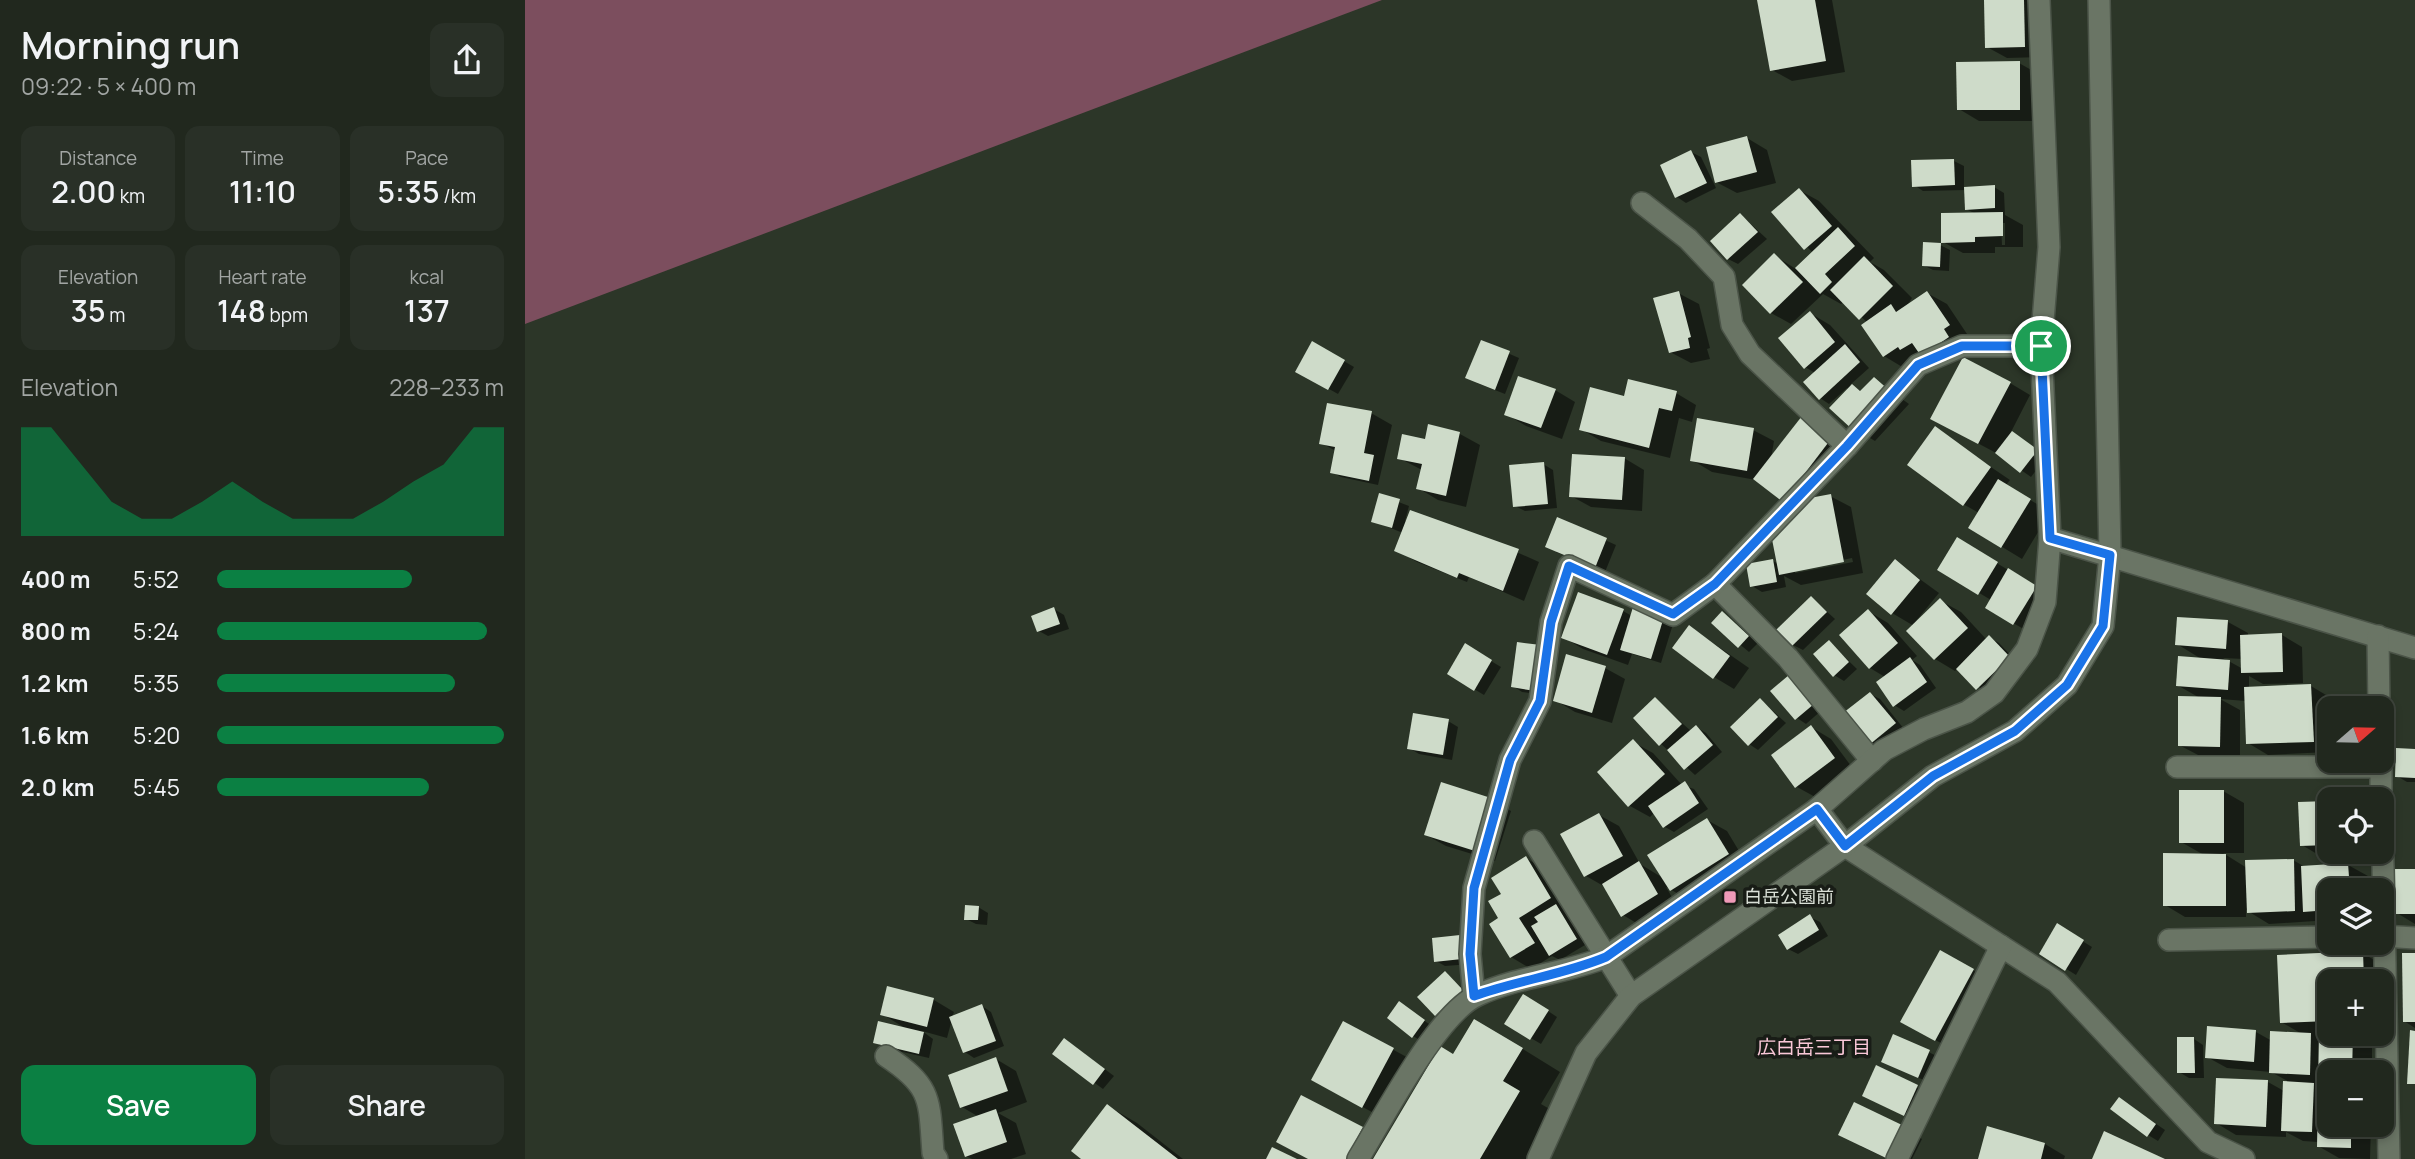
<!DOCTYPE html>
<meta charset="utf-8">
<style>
:root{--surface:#21281e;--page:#293027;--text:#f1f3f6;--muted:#a2a6a4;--line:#3e443c;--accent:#0b8043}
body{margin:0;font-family:Manrope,"Noto Sans JP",sans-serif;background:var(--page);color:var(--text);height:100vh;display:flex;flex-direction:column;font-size:26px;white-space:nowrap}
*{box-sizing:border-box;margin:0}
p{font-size:23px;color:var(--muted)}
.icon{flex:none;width:38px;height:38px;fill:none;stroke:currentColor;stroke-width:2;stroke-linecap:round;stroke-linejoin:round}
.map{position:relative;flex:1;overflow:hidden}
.details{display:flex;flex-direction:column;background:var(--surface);width:525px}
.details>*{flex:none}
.needle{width:46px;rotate:70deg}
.controls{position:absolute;left:1792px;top:696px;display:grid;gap:14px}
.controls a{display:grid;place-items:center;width:77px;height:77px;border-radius:14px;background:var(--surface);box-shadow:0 4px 10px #0003,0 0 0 2px var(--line);font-size:35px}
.pin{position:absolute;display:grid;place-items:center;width:60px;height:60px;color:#fff;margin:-30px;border:4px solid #fff;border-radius:50%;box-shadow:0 2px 7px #0007}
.round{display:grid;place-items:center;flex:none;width:74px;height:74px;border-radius:14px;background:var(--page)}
.overview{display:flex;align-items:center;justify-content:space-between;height:119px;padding:0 21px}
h1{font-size:38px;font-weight:600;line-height:52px}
.figures{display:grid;grid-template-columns:repeat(3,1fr);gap:10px;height:119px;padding:7px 21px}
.figures div{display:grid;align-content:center;border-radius:14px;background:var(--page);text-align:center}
.figures b{font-size:30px;font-weight:600}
.figures small{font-size:19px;font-weight:400}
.figures p{font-size:19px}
.chart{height:196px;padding:14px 21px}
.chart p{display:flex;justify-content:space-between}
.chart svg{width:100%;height:126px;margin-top:7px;fill:var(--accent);opacity:.7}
.button{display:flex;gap:14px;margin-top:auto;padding:14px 21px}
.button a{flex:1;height:80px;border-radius:14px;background:var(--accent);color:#fff;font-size:28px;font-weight:600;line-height:80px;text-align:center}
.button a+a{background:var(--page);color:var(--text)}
ul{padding:0 21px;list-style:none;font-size:23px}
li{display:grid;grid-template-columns:112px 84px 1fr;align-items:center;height:52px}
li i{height:18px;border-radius:9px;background:var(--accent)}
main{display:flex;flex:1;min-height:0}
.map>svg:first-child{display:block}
</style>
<main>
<section class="details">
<div class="overview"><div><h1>Morning run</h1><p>09:22 · 5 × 400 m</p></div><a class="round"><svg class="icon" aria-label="share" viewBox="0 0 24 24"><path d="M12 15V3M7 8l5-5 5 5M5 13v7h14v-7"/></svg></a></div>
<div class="figures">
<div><p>Distance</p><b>2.00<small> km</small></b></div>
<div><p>Time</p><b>11:10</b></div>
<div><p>Pace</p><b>5:35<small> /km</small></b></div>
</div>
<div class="figures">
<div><p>Elevation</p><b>35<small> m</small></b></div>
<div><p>Heart rate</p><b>148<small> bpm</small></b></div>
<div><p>kcal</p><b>137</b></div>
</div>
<div class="chart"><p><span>Elevation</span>228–233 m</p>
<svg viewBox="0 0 160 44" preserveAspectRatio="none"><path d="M0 44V6L10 6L20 19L30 32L40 38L50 38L60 32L70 25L80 32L90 38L100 38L110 38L120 32L130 25L140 19L150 6L160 6V44z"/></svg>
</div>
<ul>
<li><b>400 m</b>5:52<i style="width:68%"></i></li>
<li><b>800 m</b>5:24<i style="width:94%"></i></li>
<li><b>1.2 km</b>5:35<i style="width:83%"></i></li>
<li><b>1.6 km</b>5:20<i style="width:100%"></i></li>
<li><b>2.0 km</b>5:45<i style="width:74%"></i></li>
</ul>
<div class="button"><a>Save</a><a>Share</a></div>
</section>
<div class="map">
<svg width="1890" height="1159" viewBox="0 0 1890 1159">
<rect width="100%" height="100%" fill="#2c3628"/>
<polygon fill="#7c4e5e" points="0,0 857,0 0,324"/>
<g fill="#0007" fill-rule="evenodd">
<polygon points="1233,0 1307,0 1320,72 1267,81 1247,70"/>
<polygon points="1461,0 1519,0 1519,57 1482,58 1462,47"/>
<polygon points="1494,63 1515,75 1515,121 1454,121 1434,109"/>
<polygon points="1222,138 1242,150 1251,183 1212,193 1191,182"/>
<polygon points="1166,152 1176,157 1191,188 1161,203 1152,197"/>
<path d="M1429,161L1439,166V188L1469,187L1479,193L1480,215L1498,225V247H1470V253H1438L1418,242L1451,214L1441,209V190L1398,191L1389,185ZM1476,223H1480V245H1477Z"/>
<polygon points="1274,190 1294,201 1349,258 1345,262 1359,270 1387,298 1381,307 1402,293 1422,304 1444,337 1443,349 1417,366 1403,358 1379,368 1359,356 1342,322 1319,302 1316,304 1298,294 1266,324 1246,313 1250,256 1271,269 1288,253 1248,212"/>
<polygon points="1216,215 1242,239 1213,264 1203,259"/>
<polygon points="1415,245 1425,250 1424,271 1408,270 1398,265"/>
<polygon points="1153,293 1174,304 1185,348 1182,349 1185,359 1166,363 1145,352"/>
<polygon points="1285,313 1305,325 1344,368 1325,385 1337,392 1349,379 1384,404 1350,441 1330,429 1322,388 1304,404 1295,398 1290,373 1280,367"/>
<polygon points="957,342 994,358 980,394 952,383"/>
<polygon points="788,343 829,367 813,394 772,371"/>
<polygon points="1485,383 1505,395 1486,432 1521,457 1506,477 1473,454 1428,430"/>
<polygon points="1030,390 1050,402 1037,439 1001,426 981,414"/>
<polygon points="1151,393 1171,405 1167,422 1154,418 1145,458 1076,441 1056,429 1100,398"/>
<polygon points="846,413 867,425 853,485 816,477 807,472 811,451 796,443"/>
<polygon points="1277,418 1325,451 1297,487 1287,481 1268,506 1231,480 1187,472 1167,460 1228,430 1249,441 1246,459"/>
<polygon points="1410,429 1485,480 1481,485 1525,512 1497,559 1446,528 1454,513 1438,504"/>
<polygon points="935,434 955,445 941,507 913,500 893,488 897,470 874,458 901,441"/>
<polygon points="1099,458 1119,470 1117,511 1066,507 1046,496"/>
<polygon points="1018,464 1028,470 1032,508 1000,511 990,506"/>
<polygon points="855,495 884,506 880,521 950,537 951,534 1014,562 999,601 944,577 942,582 892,562 872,550 878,533 848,521"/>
<path d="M1305,496L1326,507L1338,573L1276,585L1259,576L1261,587L1237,592L1227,586L1248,561L1254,564ZM1327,558L1328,562L1270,573V570Z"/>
<polygon points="1033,519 1091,545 1080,572 1031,552"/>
<polygon points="1452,551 1531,599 1509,635 1462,608 1466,600 1414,569"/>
<polygon points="1370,561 1414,593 1391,621 1392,623 1416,601 1436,612 1462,640 1465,638 1474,643 1493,663 1462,694 1433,668 1430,671 1410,659 1383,631 1389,626 1367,613"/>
<polygon points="1287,598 1310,619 1278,650 1268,645"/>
<polygon points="529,609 539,615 544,629 523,636 514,631"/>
<polygon points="1098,611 1107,616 1138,618 1148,624 1136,663 1107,654 1103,665 1058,649 1038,637"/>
<polygon points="1343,611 1363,623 1392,656 1387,660 1395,665 1411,688 1379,711 1369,705 1360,677 1345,668 1316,635"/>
<polygon points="1198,613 1233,643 1224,652 1189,623"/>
<path d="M1703,622L1723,633V636L1757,635L1777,647L1778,683L1738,684L1724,676V688L1786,686L1806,698L1804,752L1743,755L1723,743L1721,701L1695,699L1715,710V757L1675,756L1654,745L1675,698L1652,685L1678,660L1652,644ZM1698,658L1718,659V669L1709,664Z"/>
<polygon points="1165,627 1224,668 1209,689 1189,677"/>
<polygon points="1304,642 1332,669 1319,681 1309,675"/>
<polygon points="993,644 1020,695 997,692 988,686"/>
<polygon points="941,646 976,667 959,695 924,674"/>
<polygon points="1080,668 1100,679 1087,723 1050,712 1030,700"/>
<polygon points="1264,677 1297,710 1281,724 1272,718"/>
<polygon points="1345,694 1355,699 1379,729 1354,749 1345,744"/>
<polygon points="1130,699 1166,731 1171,727 1181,733 1197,752 1170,775 1136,744"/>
<polygon points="1236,700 1261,723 1233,750 1224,744"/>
<polygon points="923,721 933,727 927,760 894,754 884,748"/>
<polygon points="1286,727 1306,739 1329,770 1292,798 1272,787"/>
<polygon points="1108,742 1128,753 1157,785 1169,789 1183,809 1149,832 1140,827 1130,812 1125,817 1105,806"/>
<polygon points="1890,750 1890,782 1882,782 1872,776"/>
<polygon points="1698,791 1719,803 1719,853 1698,853 1722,868 1768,860 1780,867 1823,865 1843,876 1844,891 1804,891 1804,922 1790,916 1790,921 1744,924 1721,910 1721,917 1660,917 1640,905 1679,855 1656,842"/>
<polygon points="965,799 986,811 970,861 921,846 901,835"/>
<polygon points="1804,803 1804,852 1848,852 1848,855 1797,857 1777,845 1775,804"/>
<polygon points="1074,815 1094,826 1115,864 1138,878 1182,820 1202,831 1223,866 1166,901 1141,887 1152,906 1118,927 1098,915 1082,888 1061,876"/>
<polygon points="1001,858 1021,870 1045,910 1041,913 1060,945 1035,960 1027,956 1006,969 986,957 976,919 978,894"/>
<polygon points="1890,871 1890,924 1872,913"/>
<polygon points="453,907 463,913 462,925 451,924 441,919"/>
<polygon points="1285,917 1295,922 1303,936 1273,954 1263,949"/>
<polygon points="1533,926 1567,947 1551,975 1516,953"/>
<polygon points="935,937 944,943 946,964 920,966 911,961"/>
<polygon points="1415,952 1469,982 1431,1051 1397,1033"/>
<path d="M1837,953L1867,970L1870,1036L1834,1037L1847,1045V1073H1804V1125H1846L1845,1159L1814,1158L1793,1146V1142L1778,1141L1761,1132V1137L1711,1135L1691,1123L1743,1082L1759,1091L1766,1083L1746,1072L1702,1068L1682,1057L1731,1032L1747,1041L1777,1034L1756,1022ZM1804,982H1857V1034H1804Z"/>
<polygon points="1890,955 1890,1028 1879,1021"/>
<polygon points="920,973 946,996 921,1020 911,1015"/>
<polygon points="363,988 409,1000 429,1012 427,1017 457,1006 466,1012 479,1046 449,1058 440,1052 427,1019 422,1038 397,1031 408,1039 404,1058 360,1048 350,1042 380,1028 357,1014"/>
<polygon points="1008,1001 1032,1017 1016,1044 982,1024"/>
<polygon points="875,1003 908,1027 898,1042 888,1036"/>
<polygon points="819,1023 889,1061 858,1118 808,1091"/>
<polygon points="1369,1036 1414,1057 1403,1082 1367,1066"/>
<polygon points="1669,1039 1678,1045 1679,1078 1664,1078 1654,1072"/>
<polygon points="988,1043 1035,1072 1016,1104 1033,1114 1006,1159 850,1159 929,1056"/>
<polygon points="549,1046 589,1076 578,1089 530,1054"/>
<polygon points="471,1059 491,1071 502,1102 473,1113 491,1123 501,1154 486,1159 447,1159 441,1156 454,1117 437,1107"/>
<polygon points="1352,1068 1413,1098 1400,1126 1339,1096"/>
<polygon points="1595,1099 1640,1130 1633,1141 1623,1135"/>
<polygon points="583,1106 612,1123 658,1159 559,1159"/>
<polygon points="1377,1127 1397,1139 1387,1159 1363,1159 1335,1146"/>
<polygon points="837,1128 857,1140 847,1159 785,1159"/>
<polygon points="1520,1144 1540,1156 1539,1159 1454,1159"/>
</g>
<g fill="#cedbc9">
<polygon points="1232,0 1290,0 1301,61 1245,71"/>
<polygon points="1459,0 1499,0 1500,47 1460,48"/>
<polygon points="1495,61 1495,110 1432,110 1431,62"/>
<polygon points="1222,136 1232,172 1190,183 1181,147"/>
<polygon points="1166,150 1182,183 1150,198 1135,165"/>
<polygon points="1429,159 1430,185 1387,187 1386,160"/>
<polygon points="1470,185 1470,208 1440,210 1439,187"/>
<polygon points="1274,188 1307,226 1279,250 1246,212"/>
<polygon points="1478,212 1478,236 1450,237 1450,242 1416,243 1416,213"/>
<polygon points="1215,213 1233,232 1202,260 1185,241"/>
<polygon points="1313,227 1330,246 1300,274 1307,282 1295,294 1270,268"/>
<polygon points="1398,242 1416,243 1415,267 1397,266"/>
<polygon points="1249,253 1278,282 1245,314 1217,285"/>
<polygon points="1339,256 1368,286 1334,320 1305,290"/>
<polygon points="1154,291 1166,337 1163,338 1165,348 1144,353 1128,298"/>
<polygon points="1402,291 1425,325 1419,329 1424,337 1396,356 1387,343 1375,350 1373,347 1358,357 1336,325 1366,304 1371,312"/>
<polygon points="1285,311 1310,342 1279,369 1253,338"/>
<polygon points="956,340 985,351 970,390 940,378"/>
<polygon points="787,341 820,360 803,390 770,372"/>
<polygon points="1320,344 1335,362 1294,400 1278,382"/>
<polygon points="1438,357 1486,382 1453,444 1405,419"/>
<polygon points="993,376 1031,389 1016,428 979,415"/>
<polygon points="1349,377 1365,391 1329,431 1304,408 1327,384 1335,391"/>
<polygon points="1103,379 1152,391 1147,411 1134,408 1124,448 1054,430 1065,387 1099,396"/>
<polygon points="802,403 847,411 839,453 849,455 844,481 805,473 810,447 794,444"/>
<polygon points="1277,416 1306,439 1258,502 1228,479"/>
<polygon points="1172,418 1229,428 1222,471 1165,461"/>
<polygon points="903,424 935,432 921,496 891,489 897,464 872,459 877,434 900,439"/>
<polygon points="1410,426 1466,467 1438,506 1382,465"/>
<polygon points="1487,431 1513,450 1495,473 1470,453"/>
<polygon points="1047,454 1100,457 1097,500 1044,497"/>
<polygon points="1019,462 1023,504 988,507 984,465"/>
<polygon points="1473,479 1506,499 1476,548 1443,528"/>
<polygon points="854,493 875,499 867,528 846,522"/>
<polygon points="1306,494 1319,562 1254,575 1245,529 1259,513 1275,510 1274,500"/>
<polygon points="885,510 994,549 978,591 934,573 932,578 869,551"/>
<polygon points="1032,517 1082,538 1070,568 1020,547"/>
<polygon points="1432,537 1473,562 1453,595 1412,570"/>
<polygon points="1248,559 1252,582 1225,587 1221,564"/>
<polygon points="1370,559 1395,580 1366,615 1341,594"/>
<polygon points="1483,568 1512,586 1488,625 1460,608"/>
<polygon points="1053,592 1099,609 1082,655 1036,638"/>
<polygon points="1286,596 1302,612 1267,646 1251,630"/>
<polygon points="1415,598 1443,628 1409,660 1381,631"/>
<polygon points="529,607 535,624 512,632 506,616"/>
<polygon points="1108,607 1139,617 1126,659 1095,650"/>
<polygon points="1343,609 1373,643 1344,669 1314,635"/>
<polygon points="1197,611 1224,636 1213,648 1186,623"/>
<polygon points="1652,617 1703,620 1701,649 1650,645"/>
<polygon points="1164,625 1205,656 1188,679 1147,648"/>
<polygon points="1757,633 1758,672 1716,673 1715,635"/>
<polygon points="1464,635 1485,657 1451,690 1431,669"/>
<polygon points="1304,640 1324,662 1308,677 1288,654"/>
<polygon points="992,642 1016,645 1010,691 986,687"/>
<polygon points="940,643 967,660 949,691 922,674"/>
<polygon points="1041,654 1081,666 1067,713 1028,701"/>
<polygon points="1653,656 1705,660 1703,690 1651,686"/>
<polygon points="1385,657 1402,682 1368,707 1351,682"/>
<polygon points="1264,675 1289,704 1270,720 1245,691"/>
<polygon points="1786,684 1789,742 1721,744 1719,687"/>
<polygon points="1345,692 1371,723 1344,745 1318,713"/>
<polygon points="1653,696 1696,697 1695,747 1653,746"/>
<polygon points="1130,697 1157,724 1134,746 1108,718"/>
<polygon points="1235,698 1253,717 1223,746 1205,727"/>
<polygon points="888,713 924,719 918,755 882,749"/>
<polygon points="1171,725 1188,745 1159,770 1142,750"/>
<polygon points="1286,725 1310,758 1270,788 1246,755"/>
<polygon points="1108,739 1140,774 1103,807 1072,772"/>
<polygon points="1871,748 1890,749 1890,778 1870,777"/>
<polygon points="1160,781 1174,803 1138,828 1123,806"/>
<polygon points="916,782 966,798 950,851 899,835"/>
<rect x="1654" y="790" width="45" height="53"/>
<polygon points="1804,801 1804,845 1775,846 1773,802"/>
<polygon points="1074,813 1098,856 1059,877 1035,834"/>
<polygon points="1182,818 1204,854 1145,891 1122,855"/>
<polygon points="1638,853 1701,854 1701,906 1638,906"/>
<polygon points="1001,856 1026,898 994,918 1010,943 985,958 964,924 973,918 963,901 976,894 966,878"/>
<polygon points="1769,859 1770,911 1722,913 1720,860"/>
<polygon points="1114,861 1133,894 1096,917 1077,884"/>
<polygon points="1823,863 1825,891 1804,891 1804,910 1778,912 1776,866"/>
<rect x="1870" y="869" width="20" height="45"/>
<polygon points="1031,904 1052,939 1024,956 1006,926 1013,922 1009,917"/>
<polygon points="440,905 454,906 453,920 439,920"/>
<polygon points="1285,914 1294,930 1262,950 1253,935"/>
<polygon points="1532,923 1559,940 1540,971 1514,954"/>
<polygon points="935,935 937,959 909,962 907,938"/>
<polygon points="1415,950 1449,969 1410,1041 1375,1022"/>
<polygon points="1838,951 1839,982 1804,982 1804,1021 1755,1023 1752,955"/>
<polygon points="1877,953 1890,953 1890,1022 1878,1022"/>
<polygon points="920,971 938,990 910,1016 892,997"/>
<polygon points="362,986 409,998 402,1027 355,1015"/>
<polygon points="998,994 1024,1010 1005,1040 979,1024"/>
<polygon points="874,1001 900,1020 887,1038 862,1018"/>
<polygon points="457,1004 471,1041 438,1053 424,1017"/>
<polygon points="949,1019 998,1048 978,1081 995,1091 955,1159 848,1159 915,1046 928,1054"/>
<polygon points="353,1021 399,1032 394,1054 348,1043"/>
<polygon points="818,1021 869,1048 837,1108 786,1080"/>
<polygon points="1682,1026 1731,1030 1729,1062 1680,1058"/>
<polygon points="1794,1030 1804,1031 1804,1034 1828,1034 1827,1073 1804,1073 1804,1125 1826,1125 1826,1148 1792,1147"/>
<polygon points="1885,1030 1890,1031 1890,1084 1882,1084"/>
<polygon points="1745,1031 1786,1033 1785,1075 1744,1073"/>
<polygon points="1368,1034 1405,1050 1393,1078 1356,1062"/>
<polygon points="1652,1037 1669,1037 1670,1073 1652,1073"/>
<polygon points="539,1038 580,1069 568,1085 527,1054"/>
<polygon points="471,1057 483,1091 435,1108 423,1075"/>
<polygon points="1351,1065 1393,1085 1379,1116 1337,1096"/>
<polygon points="1691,1078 1743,1080 1741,1127 1689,1124"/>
<polygon points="1758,1081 1789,1083 1787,1132 1756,1131"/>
<polygon points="776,1095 838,1127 821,1159 783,1159 751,1142"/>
<polygon points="1594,1097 1631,1124 1622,1137 1585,1109"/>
<polygon points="1329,1102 1377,1125 1361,1158 1313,1135"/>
<polygon points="582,1104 653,1159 556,1159 546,1151"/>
<polygon points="471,1109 482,1142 440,1157 428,1124"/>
<polygon points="1462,1126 1520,1143 1516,1159 1453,1159"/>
<polygon points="1579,1131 1640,1159 1567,1159"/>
<polygon points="747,1147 772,1159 741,1159"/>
</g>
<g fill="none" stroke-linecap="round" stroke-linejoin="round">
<defs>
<g id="minor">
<polyline points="1117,203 1163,239 1199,277 1207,325 1225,354 1322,446"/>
<polyline points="1525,538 1890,648"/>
<polyline points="1853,636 1854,709"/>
<polyline points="1347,761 1263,658 1190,584 1322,446 1393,365 1437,346 1516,346"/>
<polyline points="1856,761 1856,800"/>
<polyline points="1652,767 1856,767"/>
<polyline points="1292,809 1320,846 1532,982 1683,1142 1719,1159"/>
<polyline points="1857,817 1864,1159"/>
<polyline points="1009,841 1106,996"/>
<polyline points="1857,936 1890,938"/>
<polyline points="1644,940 1804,937"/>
<polyline points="949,996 945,954 949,888 985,760 1015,701 1026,622 1044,566 1148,615 1190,584"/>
<path d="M361,1056C408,1087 404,1100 408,1153L412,1159"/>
<path d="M833,1159C858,1119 912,1013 953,995C994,976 1039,974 1081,957L1292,809L1359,750L1399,729L1442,712L1469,693L1502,649L1520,602L1525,538L1516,346L1524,247L1514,0"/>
<polyline points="1013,1159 1061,1053 1106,996 1320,846 1408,776 1490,731 1542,685 1578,626 1585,555 1574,0"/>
<polyline points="1372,1159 1476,946"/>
</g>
</defs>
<use href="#minor" stroke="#4b5448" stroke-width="24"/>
<use href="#minor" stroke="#6a7565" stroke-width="21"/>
</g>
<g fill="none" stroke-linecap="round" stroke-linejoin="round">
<defs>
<path id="route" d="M1437,346H1516L1525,538L1585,555L1578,626L1542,685L1490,731L1408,776L1320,846L1292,809L1081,957C1038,975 993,980 949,996L945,954L949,888L985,760L1015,701L1026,622L1044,566L1148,614L1190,584L1322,446L1393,365Z"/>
</defs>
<use href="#route" stroke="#fff" stroke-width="14"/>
<use href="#route" stroke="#1a73e8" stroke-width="9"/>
</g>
<rect fill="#ef9ab8" stroke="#181c16" stroke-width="2.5" x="1198" y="890" width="14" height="14" rx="3.5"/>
<g text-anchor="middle" stroke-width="7" stroke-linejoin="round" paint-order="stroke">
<g font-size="18" fill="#dae0d7" stroke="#181c16" text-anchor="start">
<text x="1219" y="903">白岳公園前</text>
</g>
<g font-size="19" fill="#f9c7d7" stroke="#181c16">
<text x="1289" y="1054">広白岳三丁目</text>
</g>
</g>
</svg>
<div class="controls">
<a><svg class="needle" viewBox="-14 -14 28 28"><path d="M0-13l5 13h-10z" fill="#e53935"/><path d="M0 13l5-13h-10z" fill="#a2a6a4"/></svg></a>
<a><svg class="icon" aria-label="locate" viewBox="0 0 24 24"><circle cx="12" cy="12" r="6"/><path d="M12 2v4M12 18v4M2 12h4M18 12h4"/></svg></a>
<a><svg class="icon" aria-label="layers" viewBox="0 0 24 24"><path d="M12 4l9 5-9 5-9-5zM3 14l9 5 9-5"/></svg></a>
<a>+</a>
<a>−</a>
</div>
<div class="pin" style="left:1516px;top:346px;background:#1e9e55"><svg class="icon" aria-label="arrive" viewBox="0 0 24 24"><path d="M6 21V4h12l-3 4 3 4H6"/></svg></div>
</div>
</main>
